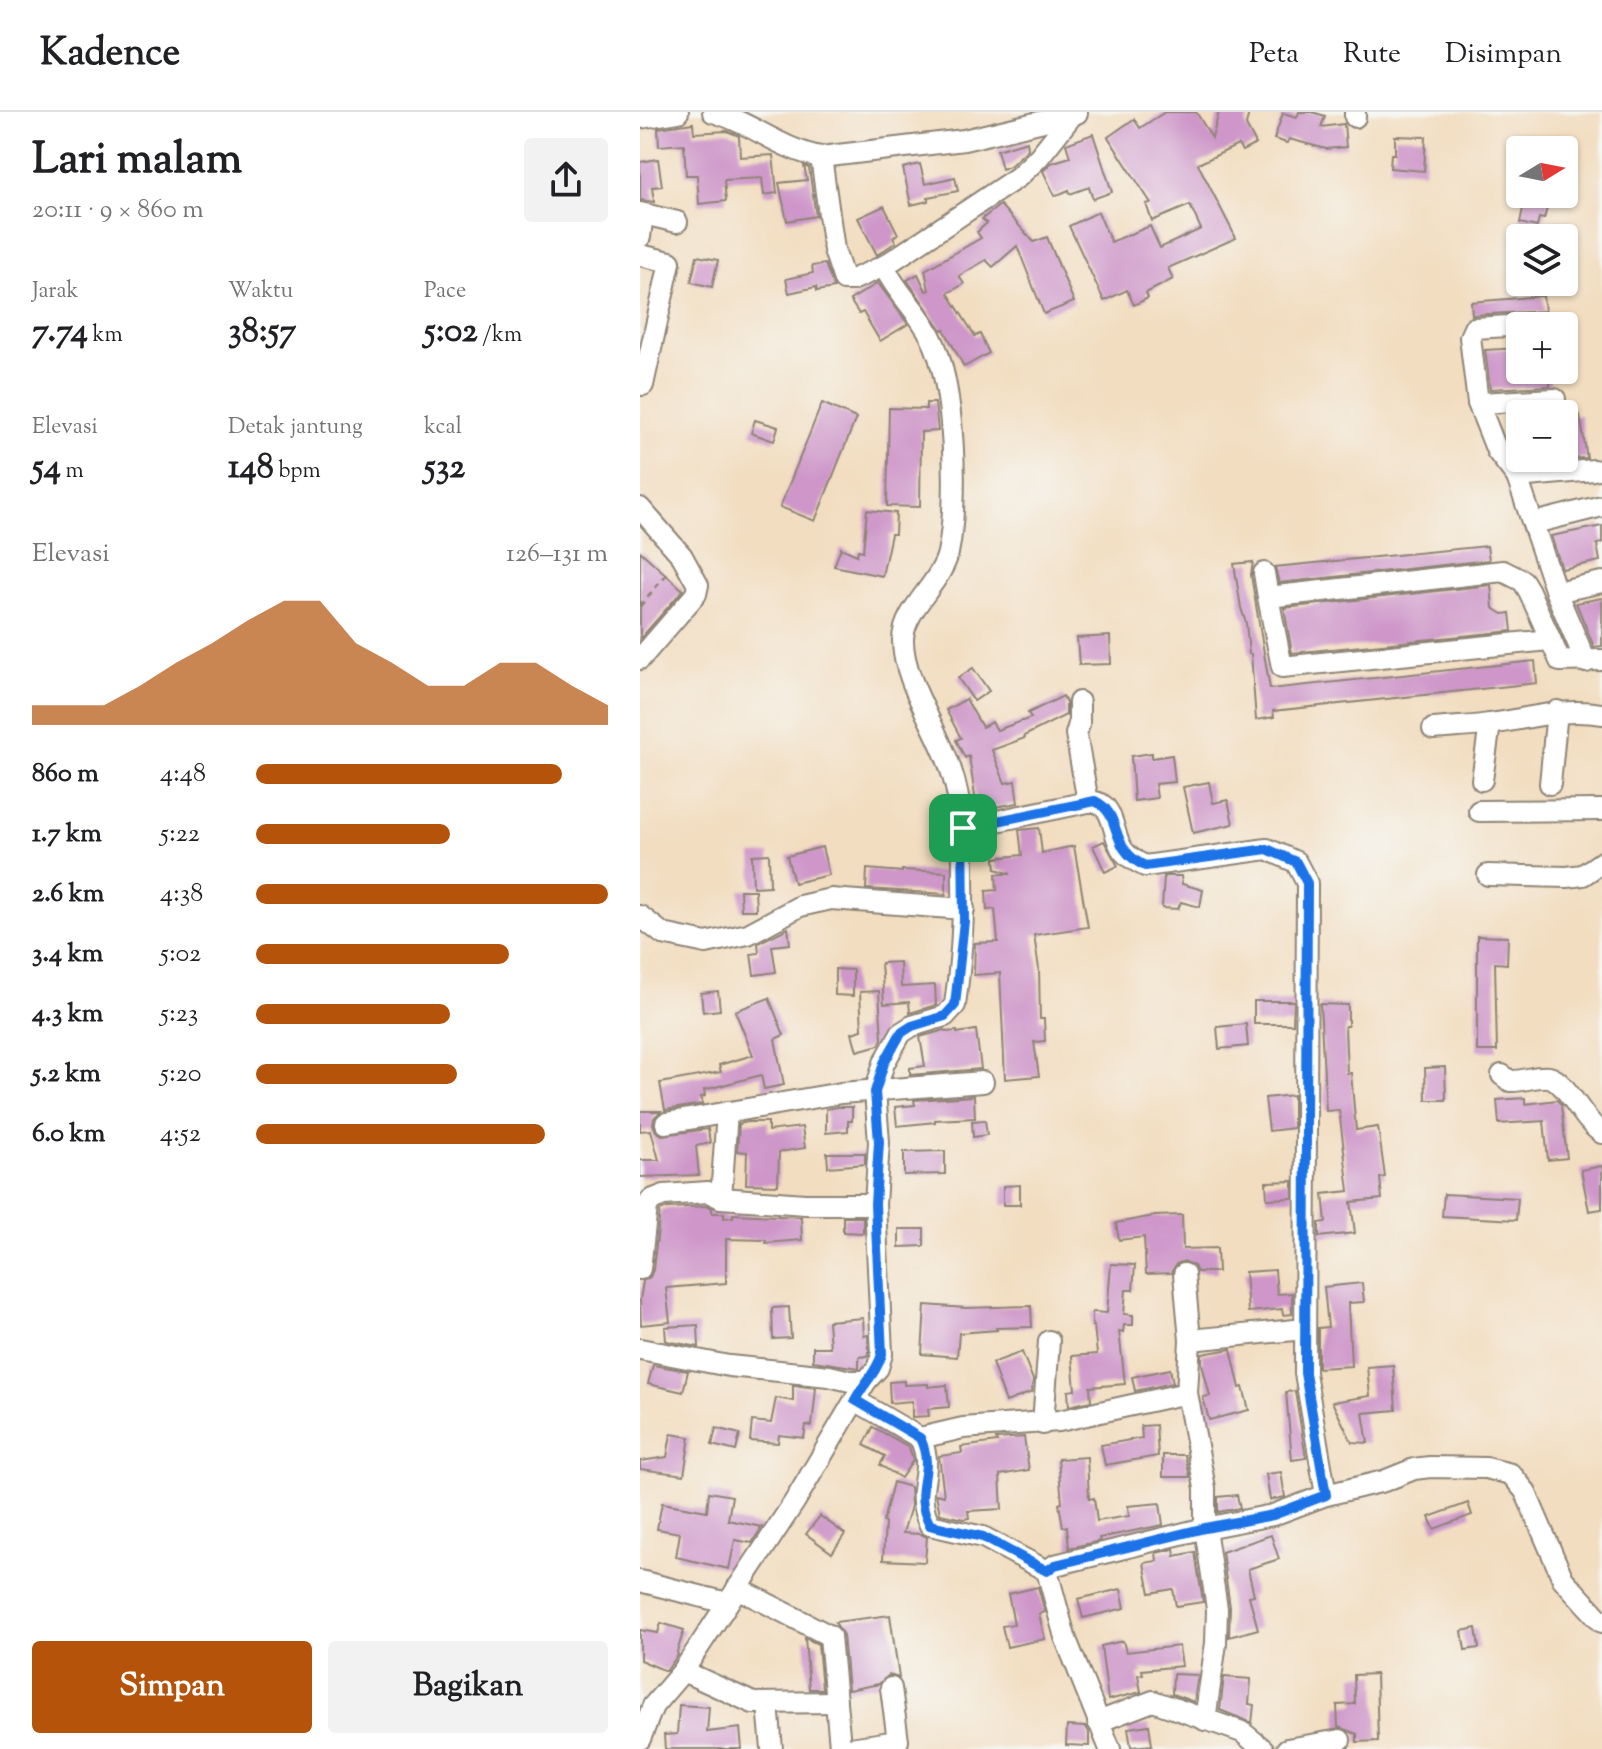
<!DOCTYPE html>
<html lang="id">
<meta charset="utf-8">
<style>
:root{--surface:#fff;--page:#f2f2f2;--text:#202124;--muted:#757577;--line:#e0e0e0;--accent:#b45309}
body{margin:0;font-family:"Sorts Mill Goudy",serif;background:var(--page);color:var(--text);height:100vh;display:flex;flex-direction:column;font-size:30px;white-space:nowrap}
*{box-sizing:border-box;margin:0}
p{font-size:26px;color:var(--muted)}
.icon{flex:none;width:44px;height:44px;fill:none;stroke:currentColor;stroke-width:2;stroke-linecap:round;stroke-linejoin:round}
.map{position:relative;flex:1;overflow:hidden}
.details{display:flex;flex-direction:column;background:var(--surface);width:640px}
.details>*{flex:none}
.needle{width:52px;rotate:80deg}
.tools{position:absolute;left:866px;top:24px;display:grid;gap:16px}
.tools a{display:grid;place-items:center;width:72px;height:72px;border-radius:8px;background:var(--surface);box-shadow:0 2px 6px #0004;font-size:40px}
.pin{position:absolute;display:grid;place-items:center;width:68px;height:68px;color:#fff;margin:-34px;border-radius:16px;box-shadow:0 4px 12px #0006}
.round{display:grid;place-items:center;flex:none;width:84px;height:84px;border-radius:8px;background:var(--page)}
.overview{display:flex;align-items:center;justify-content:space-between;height:136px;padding:0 32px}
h1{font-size:44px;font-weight:700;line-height:60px}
.stats{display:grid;grid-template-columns:repeat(3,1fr);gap:12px;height:136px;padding:8px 32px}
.stats div{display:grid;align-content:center}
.stats b{font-size:34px;font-weight:700}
.stats small{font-size:22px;font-weight:400}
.stats p{font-size:22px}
.chart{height:224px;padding:16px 32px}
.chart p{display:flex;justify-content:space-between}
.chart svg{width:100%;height:144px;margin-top:8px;fill:var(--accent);opacity:.7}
.primary-button{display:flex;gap:16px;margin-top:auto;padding:16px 32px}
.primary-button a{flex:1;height:92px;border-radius:8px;background:var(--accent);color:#fff;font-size:32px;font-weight:700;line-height:92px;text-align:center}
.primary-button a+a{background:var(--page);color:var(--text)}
ul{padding:0 32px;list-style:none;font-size:26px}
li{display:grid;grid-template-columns:128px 96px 1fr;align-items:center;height:60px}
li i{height:20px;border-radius:10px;background:var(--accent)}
header{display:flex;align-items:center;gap:48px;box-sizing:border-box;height:112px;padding:0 40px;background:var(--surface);border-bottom:2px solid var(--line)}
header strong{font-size:38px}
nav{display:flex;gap:44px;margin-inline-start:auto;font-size:28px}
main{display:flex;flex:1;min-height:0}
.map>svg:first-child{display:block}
</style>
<header>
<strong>Kadence</strong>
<nav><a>Peta</a><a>Rute</a><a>Disimpan</a></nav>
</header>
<main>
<section class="details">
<div class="overview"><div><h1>Lari malam</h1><p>20:11 · 9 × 860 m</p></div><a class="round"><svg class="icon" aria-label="share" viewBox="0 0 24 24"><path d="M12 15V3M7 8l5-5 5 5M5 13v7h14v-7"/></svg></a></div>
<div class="stats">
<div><p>Jarak</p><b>7.74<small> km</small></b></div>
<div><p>Waktu</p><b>38:57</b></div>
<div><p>Pace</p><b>5:02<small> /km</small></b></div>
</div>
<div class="stats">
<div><p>Elevasi</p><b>54<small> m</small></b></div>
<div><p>Detak jantung</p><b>148<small> bpm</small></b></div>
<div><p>kcal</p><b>532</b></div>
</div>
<div class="chart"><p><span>Elevasi</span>126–131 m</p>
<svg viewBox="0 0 160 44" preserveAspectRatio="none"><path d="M0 44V38L10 38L20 38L30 32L40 25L50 19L60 12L70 6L80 6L90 19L100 25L110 32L120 32L130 25L140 25L150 32L160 38V44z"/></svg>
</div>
<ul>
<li><b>860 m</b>4:48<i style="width:87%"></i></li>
<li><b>1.7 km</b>5:22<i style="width:55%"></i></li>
<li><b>2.6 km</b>4:38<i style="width:100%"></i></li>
<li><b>3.4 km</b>5:02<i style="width:72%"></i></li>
<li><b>4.3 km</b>5:23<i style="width:55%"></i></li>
<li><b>5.2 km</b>5:20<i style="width:57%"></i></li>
<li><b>6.0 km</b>4:52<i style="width:82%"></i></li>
</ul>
<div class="primary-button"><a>Simpan</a><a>Bagikan</a></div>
</section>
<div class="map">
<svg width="962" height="1637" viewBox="0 0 962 1637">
<rect width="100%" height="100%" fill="#f6f6f2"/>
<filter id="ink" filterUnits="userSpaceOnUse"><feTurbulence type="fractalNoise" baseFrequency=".0125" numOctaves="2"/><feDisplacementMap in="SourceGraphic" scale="16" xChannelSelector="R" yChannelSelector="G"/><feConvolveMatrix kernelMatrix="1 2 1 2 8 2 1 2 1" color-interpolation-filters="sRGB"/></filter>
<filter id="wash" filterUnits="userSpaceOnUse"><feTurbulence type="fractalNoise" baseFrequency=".006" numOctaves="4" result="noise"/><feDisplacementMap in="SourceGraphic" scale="32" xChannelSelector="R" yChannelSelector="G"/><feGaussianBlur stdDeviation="1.8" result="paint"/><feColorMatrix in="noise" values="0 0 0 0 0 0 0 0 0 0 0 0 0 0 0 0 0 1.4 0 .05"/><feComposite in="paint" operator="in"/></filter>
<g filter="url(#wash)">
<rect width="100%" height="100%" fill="#f2ddc0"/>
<g id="blocks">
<g fill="#ce96c9">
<polygon points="525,0 556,0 572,26 579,0 609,0 606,13 616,32 602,39 598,33 558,52 596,126 528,156 533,167 506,181 508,186 494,193 487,178 464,189 429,114 458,100 471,130 510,114 520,136 561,117 550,93 512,109 506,92 511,91 468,25 494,7 500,16"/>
<polygon points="659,0 672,0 685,4 681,15 704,12 706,35 686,37 649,27 647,31 634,27 643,1 657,5"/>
<polygon points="53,11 54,21 87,19 99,24 100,45 133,43 137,81 124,83 122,66 84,68 86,89 59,92 57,63 46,63 44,32 19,34 18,16"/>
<polygon points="453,22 472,80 453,87 449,75 430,82 429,78 415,84 403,59 411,51 430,45 426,32"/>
<polygon points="755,24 786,25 784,59 750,56 751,42 755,42"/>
<polygon points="387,29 388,37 370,54 362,57 357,38"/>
<polygon points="18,47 22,74 12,75 14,90 0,88 0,50"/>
<polygon points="280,52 285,72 315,65 318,79 288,85 288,89 271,93 263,56"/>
<polygon points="164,54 169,56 176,104 147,109 139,71 167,68"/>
<polygon points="886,82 911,82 904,107 899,106 897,115 880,111"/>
<polygon points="360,93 394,130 407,125 434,190 404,202 377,134 353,155 346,148 319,164 324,172 308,181 335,224 340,222 349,241 324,255 304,217 302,218 267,168 278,162 286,179 289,178 285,158 341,126 337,120 347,111 342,107"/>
<polygon points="244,94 258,122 253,125 256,130 237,143 218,106"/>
<polygon points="57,144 78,148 72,175 51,170"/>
<polygon points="185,152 194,176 177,179 176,175 149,181 146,167 173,161 172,154"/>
<polygon points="238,171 268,212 240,229 223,200 219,202 210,188"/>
<polygon points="903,184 905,199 832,203 831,190"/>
<polygon points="880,236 880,259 910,259 910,274 850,277 845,238"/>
<polygon points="182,291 216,306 175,409 140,395"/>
<polygon points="286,291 295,291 298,319 281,320 280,395 247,394 249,296 286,297"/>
<polygon points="940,303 947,346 924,347 924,306"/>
<polygon points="115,308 138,315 134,329 111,321"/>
<polygon points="227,398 256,401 255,422 251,422 242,464 194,454 201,436 217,443 218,438 223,439"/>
<polygon points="962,414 962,431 957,432 960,449 922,457 911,424"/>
<polygon points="847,434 849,448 639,471 635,455"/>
<polygon points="0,439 43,478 0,527"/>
<polygon points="613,450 611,463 630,577 895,549 897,571 633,599 634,605 616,608 611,542 609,542 606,511 601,496 594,452"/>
<polygon points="851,473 853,496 863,502 870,501 872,519 652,541 644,496"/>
<polygon points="962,486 962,534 954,535 936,491"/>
<polygon points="470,524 471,552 439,553 437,526"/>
<polygon points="333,556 349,579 334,589 318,566"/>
<polygon points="423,584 426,591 426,603 384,624 385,626 352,638 365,671 375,669 378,691 337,698 329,644 325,646 316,628 321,626 306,598 326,587 342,615 352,610 357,618 391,606 388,601"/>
<polygon points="512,641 512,646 532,643 535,670 515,672 517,686 494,689 491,644"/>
<polygon points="569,670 573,691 588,688 593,712 553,721 543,675"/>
<polygon points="399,716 402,741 434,734 448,815 394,823 399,857 400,907 404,907 405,929 394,930 399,964 365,967 360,861 334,863 335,831 358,830 355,797 347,798 346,779 357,778 356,762 371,762 356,757 355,746 382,743 379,718"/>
<polygon points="464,729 478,754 465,760 453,734"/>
<polygon points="182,735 189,763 154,771 147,744"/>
<polygon points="129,742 130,774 113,775 112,743"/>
<polygon points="227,757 262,760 262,758 306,760 306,782 226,777"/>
<polygon points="524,764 541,764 542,772 563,778 560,795 541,790 538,797 522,796"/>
<polygon points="100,778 115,778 116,798 101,798"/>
<polygon points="148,816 150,832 132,834 136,860 114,863 111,842 119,841 118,831"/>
<polygon points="837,824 868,825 867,852 855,851 857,939 837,939"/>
<polygon points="260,850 261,875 295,873 296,893 270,901 269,890 244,892 241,851"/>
<polygon points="195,857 213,858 213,884 195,883"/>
<polygon points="78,879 80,898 63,900 61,881"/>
<polygon points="239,879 242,927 239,933 217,939 212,921 222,918 220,880"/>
<polygon points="129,886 144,923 135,927 144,973 124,977 121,963 64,978 65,984 61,985 63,992 25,998 20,971 81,960 79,953 113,943 95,899"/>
<polygon points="614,889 654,889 653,912 614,912"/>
<polygon points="680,892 708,893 708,914 705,914 707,961 711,961 716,1018 738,1015 745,1065 740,1066 742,1087 711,1090 715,1121 679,1125 679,1111 686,1110 683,1082 709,1079 699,998 686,999"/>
<polygon points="606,912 608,934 579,937 577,915"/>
<polygon points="305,918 306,920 317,919 317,921 336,918 341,957 270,963 270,956 285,954 280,925"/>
<polygon points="805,955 806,988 786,988 785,956"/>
<polygon points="653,983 653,1016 629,1019 625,986"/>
<polygon points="334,984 335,1006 295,1008 295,1010 257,1014 255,995 275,993 274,988"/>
<polygon points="885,986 885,992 917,988 921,993 927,1046 908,1048 904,1009 859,1012 857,988"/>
<polygon points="198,995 212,995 212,1009 208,1009 208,1019 186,1021 186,997"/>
<polygon points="0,999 21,999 14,1006 13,1012 16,1019 22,1023 68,1017 70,1031 56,1034 59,1063 0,1065 0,1048 19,1048 11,1018 0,1019"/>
<polygon points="345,1008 347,1023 333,1025 332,1009"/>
<polygon points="108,1010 128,1010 128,1019 162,1015 165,1036 139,1040 138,1073 106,1072 107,1040 97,1039 99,1012"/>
<polygon points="305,1039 305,1062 264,1063 264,1040"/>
<polygon points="187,1041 225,1041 225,1052 188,1055"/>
<polygon points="962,1054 962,1097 949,1099 941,1058"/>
<polygon points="653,1069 653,1086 627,1087 626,1070"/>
<polygon points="380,1073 380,1093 363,1093 363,1074"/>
<polygon points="804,1082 878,1086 876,1108 802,1104"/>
<polygon points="68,1094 72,1096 72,1101 84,1101 84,1106 93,1105 93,1102 161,1105 162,1128 126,1131 126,1128 86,1127 86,1171 26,1176 30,1210 1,1213 0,1188 3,1169 10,1165 13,1158 20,1099 27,1096"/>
<polygon points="542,1103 543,1137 577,1136 578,1160 557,1160 554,1154 544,1149 536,1152 531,1161 506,1162 504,1125 479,1128 476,1111 514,1104"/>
<polygon points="203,1105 223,1105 223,1121 203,1120"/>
<polygon points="259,1117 284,1117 284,1134 259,1135"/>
<polygon points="471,1152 495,1153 493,1178 486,1178 484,1202 493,1203 493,1213 484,1213 483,1220 479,1219 485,1272 450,1275 451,1289 429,1294 428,1279 435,1278 432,1244 457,1242 454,1214 452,1214 452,1200 467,1201"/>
<polygon points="635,1158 637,1182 652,1181 652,1202 643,1203 642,1197 608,1200 605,1160"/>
<polygon points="722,1171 724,1190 708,1191 711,1254 678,1256 678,1216 688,1215 684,1175"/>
<polygon points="285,1193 326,1196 391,1194 392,1215 356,1216 357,1218 319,1221 317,1245 282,1242"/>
<polygon points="149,1195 151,1226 133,1227 132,1196"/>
<polygon points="223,1206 224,1224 228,1223 229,1240 228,1244 219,1245 219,1256 173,1249 173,1235 190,1235 188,1209"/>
<polygon points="58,1213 59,1235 26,1229 25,1215"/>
<polygon points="591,1237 600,1276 603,1275 609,1298 569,1308 563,1285 570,1284 562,1252 562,1242"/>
<polygon points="382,1240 393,1268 392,1280 366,1290 352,1251"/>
<polygon points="13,1253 48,1259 43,1280 8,1272"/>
<polygon points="753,1253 756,1298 723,1301 728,1331 712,1330 692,1290 730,1284 727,1255"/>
<polygon points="530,1257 533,1271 495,1279 492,1265"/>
<polygon points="264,1269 264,1273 288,1272 288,1275 307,1273 309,1295 288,1297 289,1304 272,1305 272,1289 250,1291 249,1270"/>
<polygon points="153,1273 176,1276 172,1314 166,1313 164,1326 139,1323 138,1331 110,1329 112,1309 131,1311 136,1286 153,1289"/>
<polygon points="655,1279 666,1346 652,1348 646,1280"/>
<polygon points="516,1313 518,1344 465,1353 461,1333 502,1326 501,1314"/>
<polygon points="233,1315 269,1335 273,1348 261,1366 240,1353 245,1344 224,1333"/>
<polygon points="76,1316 100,1322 96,1339 72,1333"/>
<polygon points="31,1322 50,1325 44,1363 0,1357 0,1349 27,1345"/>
<polygon points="384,1325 389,1358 360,1363 362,1397 328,1399 329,1406 324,1407 300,1402 296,1382 304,1384 299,1344 322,1341 321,1335 357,1330 356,1327"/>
<polygon points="523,1343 545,1343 550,1365 523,1365"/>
<polygon points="447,1345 449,1387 454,1386 457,1409 489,1404 488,1394 520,1391 523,1413 459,1426 460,1429 429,1436 427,1414 423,1415 419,1392 422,1391 418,1347"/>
<polygon points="641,1360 645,1385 630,1388 626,1362"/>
<polygon points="253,1370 270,1375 271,1394 263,1421 281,1422 287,1425 285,1450 243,1448 245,1411 243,1410"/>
<polygon points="69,1380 92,1384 88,1408 122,1415 112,1431 95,1428 89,1457 36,1445 40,1421 17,1417 22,1391 67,1399"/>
<polygon points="597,1383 600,1396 578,1400 578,1385"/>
<polygon points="828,1391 832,1403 794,1417 789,1405"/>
<polygon points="180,1404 205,1422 192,1441 166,1422"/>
<polygon points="631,1423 639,1447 608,1457 614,1483 609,1484 618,1517 589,1525 590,1495 582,1440"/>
<polygon points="534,1437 535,1444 555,1440 563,1490 536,1494 533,1477 510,1481 504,1451 517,1449 516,1441"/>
<polygon points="398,1475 405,1500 399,1502 405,1527 367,1535 362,1514 374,1512 368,1482"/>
<polygon points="481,1477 485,1496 443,1506 438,1487"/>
<polygon points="250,1503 259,1566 249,1563 239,1572 208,1578 203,1523 195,1510"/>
<polygon points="21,1511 44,1518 37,1540 38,1543 26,1559 0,1548 0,1518 18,1521"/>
<polygon points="836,1516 839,1536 825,1538 822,1519"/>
<polygon points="165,1526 178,1532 182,1577 169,1577"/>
<polygon points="483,1529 486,1540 539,1534 542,1554 502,1558 503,1562 498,1563 501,1580 468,1588 461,1534"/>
<polygon points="533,1562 558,1563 554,1590 532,1582"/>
<polygon points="736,1562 738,1629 717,1630 717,1622 698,1615 697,1593 715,1592 714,1563"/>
<polygon points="584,1565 611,1567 609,1592 614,1593 612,1611 580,1598"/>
<polygon points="39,1593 69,1595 67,1620 100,1616 102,1637 25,1637 24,1623 37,1622"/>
<polygon points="509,1613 512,1633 491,1635 488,1616"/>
<polygon points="427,1614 446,1615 449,1620 449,1634 426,1633"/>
</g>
</g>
</g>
<g filter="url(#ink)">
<use href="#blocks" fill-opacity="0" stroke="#8e8476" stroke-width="2"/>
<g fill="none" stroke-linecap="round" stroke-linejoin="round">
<defs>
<g id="minor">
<path d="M73,0C111,10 141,38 181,45L324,28L437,1"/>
<polyline points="715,0 715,5"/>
<polyline points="0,6 38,0"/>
<polyline points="181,45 194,138 204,168 212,168 244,154"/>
<polyline points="0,101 37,110"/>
<polyline points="0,125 3,102"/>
<polyline points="0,143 30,150 3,273"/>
<polyline points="905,212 834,216 830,225 838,291 857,339 877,365 916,480 946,550"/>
<polyline points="838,291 915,287"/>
<polyline points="877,365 954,358"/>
<polyline points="0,396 42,444 58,473 56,482 0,547"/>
<polyline points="894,411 962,394"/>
<polyline points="624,461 628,485 863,459 883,469 889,479 920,549 962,548"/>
<polyline points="916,480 962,470"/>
<polyline points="628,485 642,555 909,528"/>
<path d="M439,590V612L436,622L448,690C476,687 471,723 483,739C489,746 497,750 505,754L627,737L656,750L667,771L665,1261L686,1383"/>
<path d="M793,617C812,615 831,615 850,612C888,607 923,595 962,602"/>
<polyline points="842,668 850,612"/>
<polyline points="910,672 917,599"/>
<polyline points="839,699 962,698"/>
<polyline points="323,716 448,690"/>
<polyline points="848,763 927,765 943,763 962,750"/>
<polyline points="0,804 23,822 66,831 108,822 160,794 191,787 324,797"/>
<path d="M862,963L870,969C883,970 896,963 909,965C927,969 943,1010 962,1021"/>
<polyline points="26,1011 201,981 343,970"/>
<polyline points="81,1086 87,1000"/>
<polyline points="0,1157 7,1095 11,1088 24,1083 68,1080 81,1086 165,1092 235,1092"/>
<polyline points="544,1162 550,1228 547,1281 565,1376 565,1416 577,1497 576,1531 565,1608"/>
<polyline points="550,1228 665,1217"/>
<polyline points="0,1237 89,1254 189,1264 210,1269 226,1269"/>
<path d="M215,1288L280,1326C297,1362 271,1376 290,1413L343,1425L407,1459L425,1525L470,1637"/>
<polyline points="403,1312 409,1229"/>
<polyline points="280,1326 323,1316 419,1309 547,1281"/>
<polyline points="407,1459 415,1453 565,1416 633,1403 686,1383 744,1369 774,1357 790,1355 846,1356 871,1362 885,1379 923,1467 962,1510"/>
<polyline points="0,1469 87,1491"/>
<polyline points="97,1476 190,1524 200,1634 203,1637 258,1629 251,1576"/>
<polyline points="43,1559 113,1591 196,1590"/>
<polyline points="128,1592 132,1637"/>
<polyline points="458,1610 513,1589 602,1620 623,1637"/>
<path d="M0,1627L13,1594L43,1559L155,1389L226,1269L238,1256L242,1242L235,1092L239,1030L235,980L244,951L261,921L272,914L305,904L315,893C321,850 324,810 323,766C323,729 323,693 311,658C299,619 262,567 263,527C264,497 301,471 308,441C319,389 315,272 291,225C279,199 256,181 244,154L378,65L398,46L433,2"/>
<polyline points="647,1637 700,1628"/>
</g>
</defs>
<use href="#minor" stroke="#8e8476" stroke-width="24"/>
<polyline stroke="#8e8476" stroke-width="3" stroke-dasharray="6 6" stroke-linecap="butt" points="0,494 29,459"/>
<use href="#minor" stroke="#fff" stroke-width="20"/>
</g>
</g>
<g fill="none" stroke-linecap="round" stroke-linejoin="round" filter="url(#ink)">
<defs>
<path id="route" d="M455,689C484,703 467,736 505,754L627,737L656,750L667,771L665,1261L686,1383L633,1403L565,1416L415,1453L407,1459L343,1425L290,1413C270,1376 297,1362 280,1326L215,1288C224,1271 237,1260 242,1242L235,1092L239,1030L235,980L244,951L261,921L272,914L305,904L315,893L324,809L323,716Z"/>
</defs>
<use href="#route" stroke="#fff" stroke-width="16"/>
<use href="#route" stroke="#1a73e8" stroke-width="10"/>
</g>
</svg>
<div class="tools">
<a><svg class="needle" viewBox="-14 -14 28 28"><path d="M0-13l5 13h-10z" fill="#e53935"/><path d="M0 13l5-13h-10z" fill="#757577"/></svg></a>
<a><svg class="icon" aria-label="layers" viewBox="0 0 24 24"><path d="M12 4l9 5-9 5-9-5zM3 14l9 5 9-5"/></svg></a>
<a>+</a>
<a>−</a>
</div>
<div class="pin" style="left:323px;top:716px;background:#1e9e55"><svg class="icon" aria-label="arrive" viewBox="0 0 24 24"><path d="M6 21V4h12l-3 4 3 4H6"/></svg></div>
</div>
</main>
